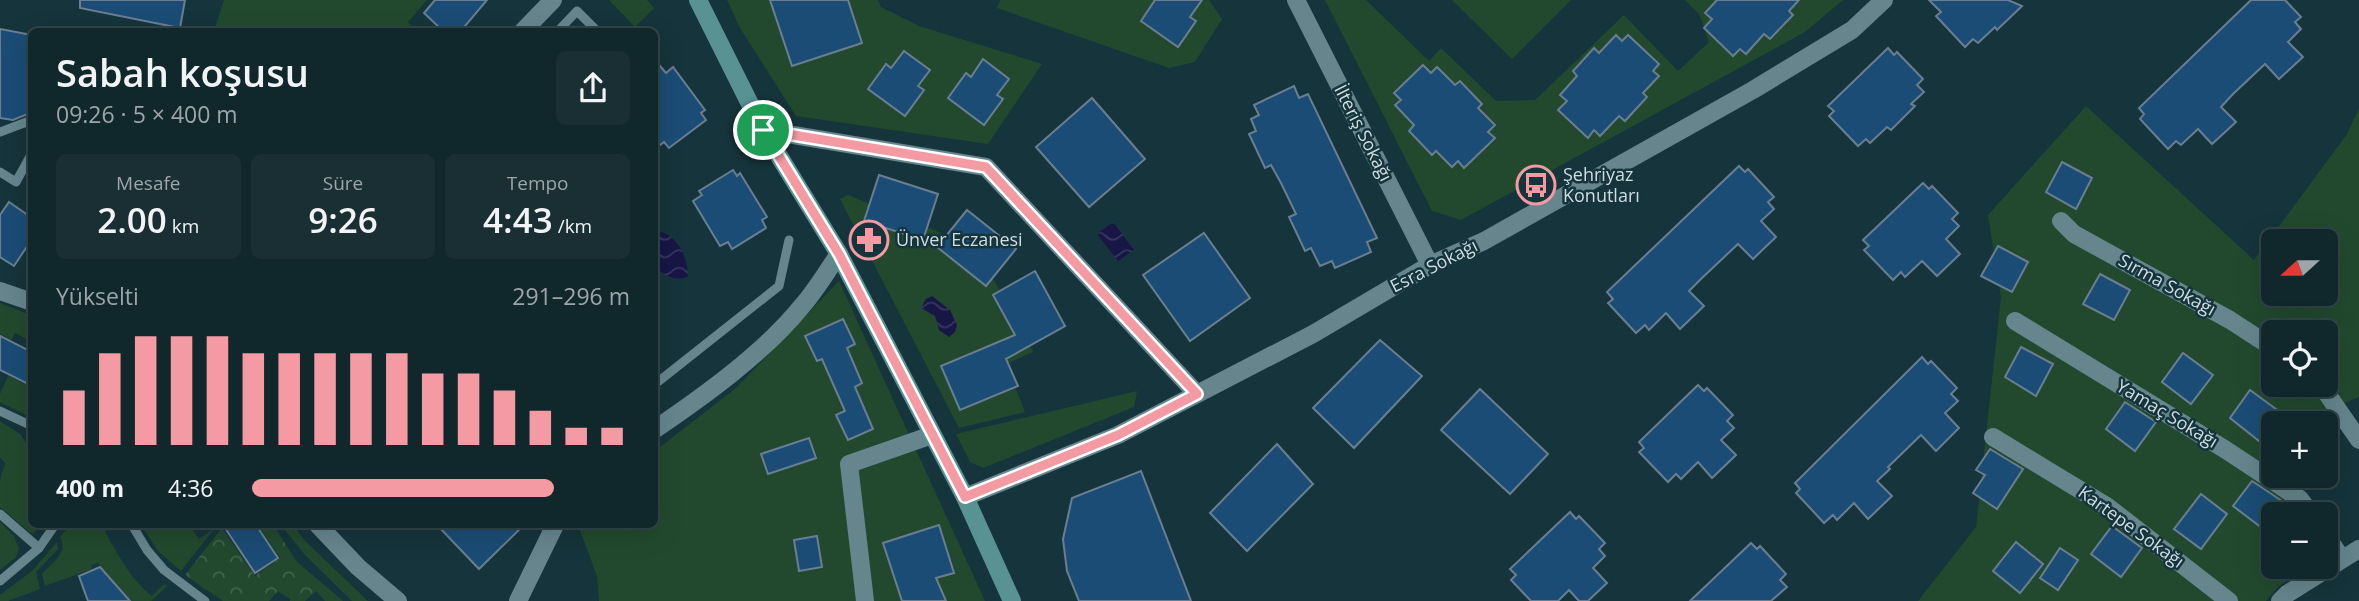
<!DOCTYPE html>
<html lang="tr">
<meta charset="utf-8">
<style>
:root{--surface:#10272c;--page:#192f34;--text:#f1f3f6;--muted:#9ca5a9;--line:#304448;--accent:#f49aa3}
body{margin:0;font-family:"Open Sans",sans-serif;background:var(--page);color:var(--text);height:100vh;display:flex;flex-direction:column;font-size:26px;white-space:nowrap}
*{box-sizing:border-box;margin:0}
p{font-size:23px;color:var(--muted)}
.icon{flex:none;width:38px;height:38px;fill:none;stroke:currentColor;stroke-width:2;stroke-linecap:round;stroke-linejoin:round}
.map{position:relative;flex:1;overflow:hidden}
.drawer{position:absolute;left:28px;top:28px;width:630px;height:500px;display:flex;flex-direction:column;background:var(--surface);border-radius:10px;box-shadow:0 7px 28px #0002,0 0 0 2px var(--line)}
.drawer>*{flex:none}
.needle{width:46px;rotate:249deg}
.controls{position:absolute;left:2261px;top:229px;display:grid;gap:14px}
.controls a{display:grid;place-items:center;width:77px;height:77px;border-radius:10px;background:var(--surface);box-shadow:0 7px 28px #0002,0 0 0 2px var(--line);font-size:35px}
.pin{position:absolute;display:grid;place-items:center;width:60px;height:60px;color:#fff;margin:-30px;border:4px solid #fff;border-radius:50%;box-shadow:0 2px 7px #0007}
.round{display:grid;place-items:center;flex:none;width:74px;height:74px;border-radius:10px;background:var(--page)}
.summary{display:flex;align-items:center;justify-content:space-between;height:119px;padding:0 28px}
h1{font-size:38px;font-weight:600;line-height:52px}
.figures{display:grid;grid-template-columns:repeat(3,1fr);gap:10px;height:119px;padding:7px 28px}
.figures div{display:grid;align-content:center;border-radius:10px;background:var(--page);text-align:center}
.figures b{font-size:35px;font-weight:600}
.figures small{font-size:19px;font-weight:400}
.figures p{font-size:19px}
.chart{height:196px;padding:14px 28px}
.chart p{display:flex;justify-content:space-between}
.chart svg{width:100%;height:126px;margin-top:7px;stroke:var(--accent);stroke-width:6}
ul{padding:0 28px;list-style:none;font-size:23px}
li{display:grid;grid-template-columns:112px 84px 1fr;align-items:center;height:52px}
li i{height:18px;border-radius:9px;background:var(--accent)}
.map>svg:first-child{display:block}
</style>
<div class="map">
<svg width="2359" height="601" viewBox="0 0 2359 601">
<defs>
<pattern id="forest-crowns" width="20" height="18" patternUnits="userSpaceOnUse" patternTransform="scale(1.75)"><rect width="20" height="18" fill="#22492e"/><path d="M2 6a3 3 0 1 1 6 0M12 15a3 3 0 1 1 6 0" fill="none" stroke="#41634c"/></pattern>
<pattern id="water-waves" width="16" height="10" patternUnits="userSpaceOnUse" patternTransform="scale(1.75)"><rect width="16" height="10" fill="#171645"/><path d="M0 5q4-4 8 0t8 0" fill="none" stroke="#383760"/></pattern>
</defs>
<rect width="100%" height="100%" fill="#16343b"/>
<g fill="#22492e" fill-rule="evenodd">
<polygon points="224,0 427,0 408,22 416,31 214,31"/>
<polygon points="609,0 647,0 654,8 635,27"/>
<polygon points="727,0 878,0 881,7 919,26 1042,64 988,144 796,116 740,28"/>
<polygon points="1000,0 1209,0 1222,19 1195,62 1169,68 997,8"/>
<polygon points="1325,0 1366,0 1429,61 1441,48 1496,101 1535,100 1624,15 1678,71 1709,42 1699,14 1685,0 1843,0 1805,32 1461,220 1432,211"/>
<polygon points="1452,0 1571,0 1512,59"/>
<path d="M2086,106L2254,260L2347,134L2359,108V397L2328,410L2316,423L2273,424V476C2294,476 2311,499 2323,514H2273V567H2310L2279,586L2266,601H1918L1976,527L2001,297L1988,215ZM2273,242H2326V294H2273ZM2273,332H2326V385H2273Z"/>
<polygon points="848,195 941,233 994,280 1033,352 1006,364 1025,412 959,428 840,199"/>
<polygon points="839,281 985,601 599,601 597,576 578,525 654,525 655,451 736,388"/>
<polygon points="0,303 31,315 31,351 27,348 30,341 15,333 11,340 0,334"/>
<polygon points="8,376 31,387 31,418 0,402 0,394"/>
<polygon points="1137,391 1134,407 983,468 970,462 956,434"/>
<polygon points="0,421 20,434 31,450 32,525 43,525 32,534 0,507 0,481 5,463 0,457"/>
<polygon points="0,522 14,536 19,549 16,557 0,570"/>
<path d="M70,525H110L105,532C118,554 131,580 152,596L164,584L167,586L151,601H130L98,563L91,565L92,569L45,586L42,574C51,563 69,554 60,537Z"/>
<polygon points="141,525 189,525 199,539 214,529 181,571 158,551"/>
<polygon points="281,525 293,525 306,542 368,601 352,601 348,597 305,555"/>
<polygon points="57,542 58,549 36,572 40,589 8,601 0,601 0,595 32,571"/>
</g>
<polygon fill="url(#forest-crowns)" points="258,525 273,525 297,562 343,601 325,601 316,591 305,601 290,601 290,599 278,591 269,601 223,601 185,575 222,528 255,576 280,558"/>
<g fill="url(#water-waves)">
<polygon points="1113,222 1134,250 1118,261 1097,234"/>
<path d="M654,231C676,231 688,257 688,276C677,283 658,275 654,261C652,253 654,240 654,231Z"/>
<polygon points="932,296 950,310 957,325 955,332 949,337 939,330 935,316 921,308 926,299"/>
</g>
<g fill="#1b4c75" stroke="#6a7e91" stroke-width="2">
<polygon points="80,0 185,0 180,28 80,8"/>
<polygon points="435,0 487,0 460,32 444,32 424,13"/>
<polygon points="770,0 848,0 862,43 792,66"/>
<polygon points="1155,0 1202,0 1190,17 1196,21 1178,47 1141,21"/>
<polygon points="1717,0 1799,0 1789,11 1793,15 1770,39 1764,34 1746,54 1740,49 1733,56 1704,28 1712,19 1705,13"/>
<polygon points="1929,0 2008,0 2022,6 1997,30 1995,27 1978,43 1973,39 1965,47 1936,16 1941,12"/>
<polygon points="2251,0 2285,0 2301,17 2295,22 2301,29 2288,42 2303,57 2279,79 2265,64 2233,94 2221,107 2236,122 2212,144 2198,129 2181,145 2176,141 2168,149 2140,119 2144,114 2139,108"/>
<polygon points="0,29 32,35 30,113 13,120 0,118"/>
<polygon points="1616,35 1622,41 1628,35 1659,64 1653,71 1659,76 1643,93 1647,97 1625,121 1619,116 1600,136 1594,130 1588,138 1558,110 1567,101 1560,95 1577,76 1573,71 1594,48 1599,53"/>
<polygon points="1888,48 1894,55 1897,52 1923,79 1917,85 1924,92 1911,104 1915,106 1891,130 1887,127 1870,143 1866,139 1858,146 1829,116 1834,111 1828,106"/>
<polygon points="904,51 930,70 918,86 924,90 905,116 868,89 886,64 891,68"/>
<polygon points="654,59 666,73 673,67 705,110 701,113 706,120 669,148 664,142 654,150"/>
<polygon points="983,59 1009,79 997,95 1003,99 984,125 948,98 966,73 971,77"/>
<polygon points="1423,65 1431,73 1437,67 1455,85 1460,81 1482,104 1478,108 1495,125 1488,132 1495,138 1464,168 1458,161 1452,167 1436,151 1432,155 1409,131 1414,125 1395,105 1401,100 1394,93"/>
<polygon points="1294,86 1299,98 1308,94 1377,238 1367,242 1371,252 1335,268 1332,261 1320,266 1311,248 1305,251 1289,217 1296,214 1281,183 1271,165 1265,168 1249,134 1256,131 1251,119 1259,115 1254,105"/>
<polygon points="1092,98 1145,159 1089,207 1036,147"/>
<polygon points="2062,162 2092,178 2076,209 2046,192"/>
<polygon points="1739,166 1745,172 1748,169 1774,197 1768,202 1774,209 1761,221 1776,237 1753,259 1738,244 1702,278 1689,291 1704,306 1680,329 1666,313 1649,330 1645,325 1636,333 1608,303 1613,299 1607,292"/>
<polygon points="733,170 737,176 740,173 767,217 762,220 766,228 732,249 728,242 720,246 693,201 702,195 699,191"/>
<polygon points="879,175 938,194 923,240 864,221"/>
<polygon points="1923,183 1929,189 1932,186 1958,213 1952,219 1959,226 1946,239 1960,254 1937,276 1922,261 1905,277 1901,272 1893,280 1864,250 1869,246 1863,240"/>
<polygon points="9,202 32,218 32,239 14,266 0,257 0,215"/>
<polygon points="967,210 1016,249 986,286 937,247"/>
<polygon points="1204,233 1250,298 1190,341 1143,275"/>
<polygon points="1998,246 2028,262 2012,292 1981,276"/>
<polygon points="1035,271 1065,326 1006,359 1018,386 960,410 941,366 1015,335 993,295"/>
<polygon points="2100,274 2130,290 2114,320 2083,304"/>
<polygon points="843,319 855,344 847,348 862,383 855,387 873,429 848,440 836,415 845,411 822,359 817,361 805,336"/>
<polygon points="0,336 32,352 32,386 0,370"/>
<polygon points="1380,340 1422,376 1354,448 1313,408"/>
<polygon points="2021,347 2053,364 2036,396 2005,377"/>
<polygon points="2183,353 2213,375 2191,404 2162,382"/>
<polygon points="1922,357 1928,364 1931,361 1957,388 1951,394 1958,401 1945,413 1959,428 1936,451 1921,435 1888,467 1890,469 1877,481 1892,496 1868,519 1854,503 1837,520 1833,515 1824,523 1796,493 1800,489 1795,483"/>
<polygon points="1698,385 1704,391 1707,388 1733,415 1727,421 1734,428 1721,440 1736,455 1712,478 1698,462 1681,479 1676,474 1668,482 1639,452 1644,448 1639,442"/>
<polygon points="1480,389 1548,454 1510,494 1441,430"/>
<polygon points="2250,390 2280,412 2259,441 2230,418"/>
<polygon points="2125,402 2156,422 2135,451 2106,429"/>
<polygon points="809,438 816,458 768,474 761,454"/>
<polygon points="1277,444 1313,484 1247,551 1210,513"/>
<polygon points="1990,449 2023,469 1997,509 1973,493 1985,475 1976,470"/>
<polygon points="1141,471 1191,601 1079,601 1067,571 1063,539 1072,498"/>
<polygon points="2252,481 2282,501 2262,528 2233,506"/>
<polygon points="2201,494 2227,514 2201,549 2174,529"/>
<polygon points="1570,512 1576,519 1579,516 1605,543 1599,549 1605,556 1593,568 1607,583 1588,601 1579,601 1569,590 1558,601 1531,601 1511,580 1516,575 1510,569"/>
<polygon points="223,525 256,525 278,558 255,573"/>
<polygon points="437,525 524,525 479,569"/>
<polygon points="939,525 954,573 936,578 946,601 902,601 883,543"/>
<polygon points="2112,526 2142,548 2121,577 2091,554"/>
<polygon points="817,536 822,567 799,571 794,540"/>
<polygon points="2016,542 2043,564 2020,593 1993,571"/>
<polygon points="1751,543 1757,549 1760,546 1786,574 1780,580 1787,587 1771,601 1690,601"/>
<polygon points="2060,548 2078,560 2058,590 2040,578"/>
<polygon points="100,567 130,601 88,601 79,576"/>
</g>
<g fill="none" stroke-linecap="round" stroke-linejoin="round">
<g stroke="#66858d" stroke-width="9">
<polyline points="557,32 577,11 598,32"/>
<polyline points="0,132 32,120"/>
<polyline points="0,172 16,182 32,153"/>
<polyline points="654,385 779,286 789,240"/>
<polyline points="0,411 32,426"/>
<polyline points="0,514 39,548"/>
<polyline points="132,525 147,550 164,570 205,601"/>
<polyline points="0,581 39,548 55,525"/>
</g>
<g stroke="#66858d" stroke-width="18">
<polyline points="1296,0 1430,265"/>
<polyline points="522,32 553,0"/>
<polyline points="763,130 986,167 1197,394"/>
<polyline points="2061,221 2074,234 2230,320 2273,348"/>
<polyline points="0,291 32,302"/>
<polyline points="2015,321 2226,450 2300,499 2311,514"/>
<polyline points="2321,385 2359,440"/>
<path d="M654,430C704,396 764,353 802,306C816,290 827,271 839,254"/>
<polyline points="1993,437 2108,507 2229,601"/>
<polyline points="965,497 1118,435 1313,334 1430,265 1484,241 1753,90 1852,30 1884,0"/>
<polyline points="318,525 358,567 398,601"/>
<polyline points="2326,535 2342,559"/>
<polyline points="518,601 555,525"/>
<polyline points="865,601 849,464 932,435"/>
<polyline points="2280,601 2287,594 2359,549"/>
</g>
<polyline stroke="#589293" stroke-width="18" points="698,0 763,130 839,254 965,497 1012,601"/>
</g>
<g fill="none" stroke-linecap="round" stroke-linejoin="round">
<defs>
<polygon id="route" points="763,130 986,167 1197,394 1118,435 965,497 839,254"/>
</defs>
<use href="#route" stroke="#fff" stroke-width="14"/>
<use href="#route" stroke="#f49aa3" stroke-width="9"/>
</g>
<defs>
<symbol id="bus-ring" viewBox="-11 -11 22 22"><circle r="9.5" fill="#16343b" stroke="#f49aa3" stroke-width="1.5"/><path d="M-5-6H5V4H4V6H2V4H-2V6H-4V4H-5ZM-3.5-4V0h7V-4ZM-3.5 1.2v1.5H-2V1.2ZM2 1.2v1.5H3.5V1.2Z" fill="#f49aa3"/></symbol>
<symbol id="pharmacy-ring" viewBox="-11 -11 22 22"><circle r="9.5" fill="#16343b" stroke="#f49aa3" stroke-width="1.5"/><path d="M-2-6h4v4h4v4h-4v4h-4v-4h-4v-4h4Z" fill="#f49aa3"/></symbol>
</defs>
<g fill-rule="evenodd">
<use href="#bus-ring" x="1514" y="163" width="44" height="44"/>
<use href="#pharmacy-ring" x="847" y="218" width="44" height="44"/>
</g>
<g text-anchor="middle" stroke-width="5" stroke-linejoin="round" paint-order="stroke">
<g font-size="18" fill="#cddde2" stroke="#16343b">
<text transform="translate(1363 133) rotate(63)" y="6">İlteriş Sokağı</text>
<text transform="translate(1434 266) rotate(-27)" y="6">Esra Sokağı</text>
<text transform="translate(2167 285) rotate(29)" y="6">Sırma Sokağı</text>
<text transform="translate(2167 414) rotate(31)" y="6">Yamaç Sokağı</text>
<text transform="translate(2131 527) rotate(36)" y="6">Kartepe Sokağı</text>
</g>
<g font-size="18" fill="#cddde2" stroke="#16343b" text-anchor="start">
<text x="1563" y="181">Şehriyaz<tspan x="1563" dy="21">Konutları</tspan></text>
<text x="896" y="246">Ünver Eczanesi</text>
</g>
</g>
</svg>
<div class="controls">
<a><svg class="needle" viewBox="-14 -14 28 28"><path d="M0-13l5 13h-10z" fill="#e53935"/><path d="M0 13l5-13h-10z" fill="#9ca5a9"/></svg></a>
<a><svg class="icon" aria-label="locate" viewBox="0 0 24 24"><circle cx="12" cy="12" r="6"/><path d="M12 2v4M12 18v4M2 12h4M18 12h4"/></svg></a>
<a>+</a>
<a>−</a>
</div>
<div class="pin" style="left:763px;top:130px;background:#1e9e55"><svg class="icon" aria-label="arrive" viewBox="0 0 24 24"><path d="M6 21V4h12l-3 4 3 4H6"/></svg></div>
<section class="drawer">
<div class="summary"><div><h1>Sabah koşusu</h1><p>09:26 · 5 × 400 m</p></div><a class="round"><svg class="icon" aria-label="share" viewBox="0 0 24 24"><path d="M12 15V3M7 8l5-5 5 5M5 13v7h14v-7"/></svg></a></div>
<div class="figures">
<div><p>Mesafe</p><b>2.00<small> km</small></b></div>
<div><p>Süre</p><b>9:26</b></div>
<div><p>Tempo</p><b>4:43<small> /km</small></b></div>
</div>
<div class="chart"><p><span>Yükselti</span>291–296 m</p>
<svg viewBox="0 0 160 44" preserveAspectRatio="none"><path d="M5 44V25M15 44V12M25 44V6M35 44V6M45 44V6M55 44V12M65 44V12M75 44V12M85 44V12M95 44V12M105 44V19M115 44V19M125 44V25M135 44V32M145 44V38M155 44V38"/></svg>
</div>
<ul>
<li><b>400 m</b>4:36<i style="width:80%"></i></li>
</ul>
</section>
</div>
